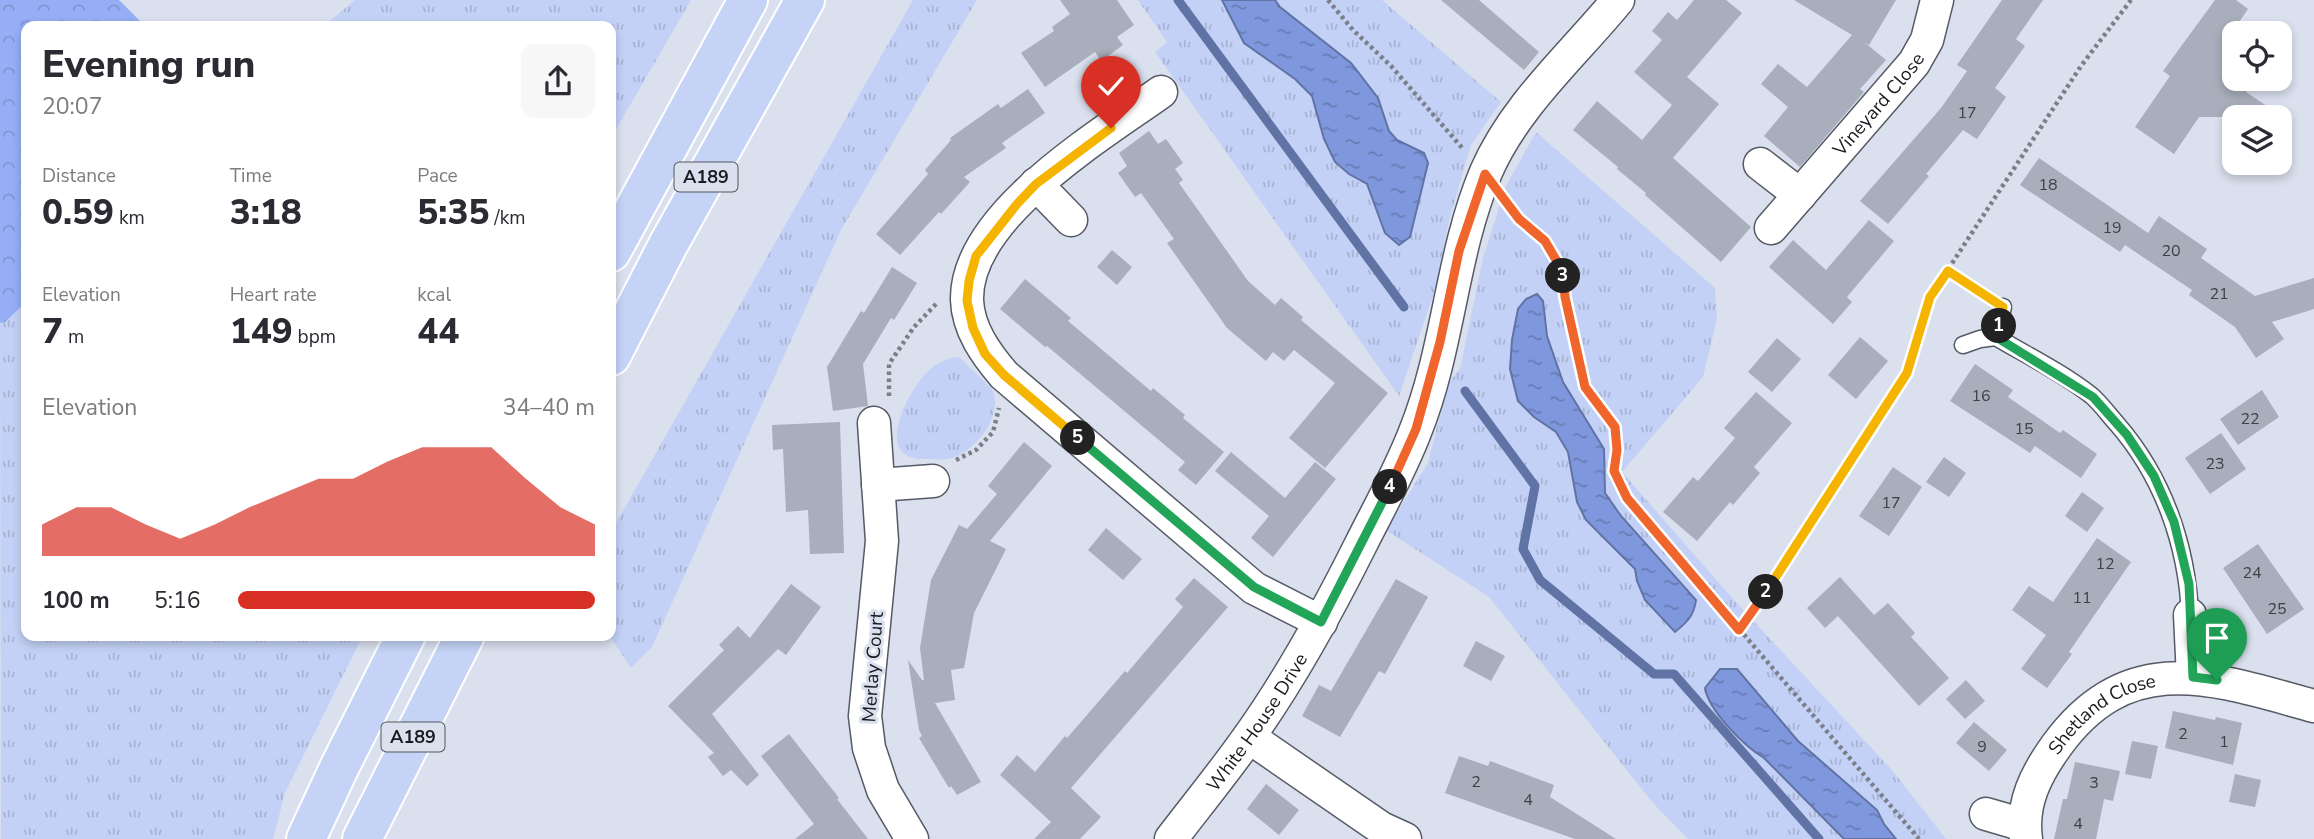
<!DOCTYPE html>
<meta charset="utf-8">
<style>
:root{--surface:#fff;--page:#f7f7f7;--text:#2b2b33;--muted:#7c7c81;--accent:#d93025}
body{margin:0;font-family:"Nunito Sans",sans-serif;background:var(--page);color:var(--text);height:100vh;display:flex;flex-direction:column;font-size:26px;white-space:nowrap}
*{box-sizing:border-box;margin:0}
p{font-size:23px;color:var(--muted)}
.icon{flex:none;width:38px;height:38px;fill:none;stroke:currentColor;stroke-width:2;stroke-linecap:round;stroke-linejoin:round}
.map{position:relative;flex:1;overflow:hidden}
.side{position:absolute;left:21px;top:21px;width:595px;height:620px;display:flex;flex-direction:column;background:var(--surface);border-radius:14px;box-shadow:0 4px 10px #0003}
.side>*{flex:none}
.tools{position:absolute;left:2222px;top:21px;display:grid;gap:14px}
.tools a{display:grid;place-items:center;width:70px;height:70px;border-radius:14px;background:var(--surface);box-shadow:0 4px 10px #0003;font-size:35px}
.pin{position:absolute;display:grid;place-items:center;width:60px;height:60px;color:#fff;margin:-72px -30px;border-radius:50% 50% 50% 0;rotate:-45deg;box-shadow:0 0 7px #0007}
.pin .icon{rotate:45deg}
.km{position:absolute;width:35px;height:35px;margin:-18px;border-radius:50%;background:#222;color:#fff;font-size:19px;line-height:35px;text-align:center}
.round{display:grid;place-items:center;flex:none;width:74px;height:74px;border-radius:14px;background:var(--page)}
.summary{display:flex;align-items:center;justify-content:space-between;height:119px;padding:0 21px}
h1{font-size:38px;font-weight:800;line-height:52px}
.figures{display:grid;grid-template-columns:repeat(3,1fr);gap:10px;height:119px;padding:7px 21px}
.figures div{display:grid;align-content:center}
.figures b{font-size:35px;font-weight:800}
.figures small{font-size:19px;font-weight:400}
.figures p{font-size:19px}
.chart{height:196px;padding:14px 21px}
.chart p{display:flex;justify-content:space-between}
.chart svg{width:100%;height:126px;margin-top:7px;fill:var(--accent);opacity:.7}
ul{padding:0 21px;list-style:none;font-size:23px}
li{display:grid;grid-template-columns:112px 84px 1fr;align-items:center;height:52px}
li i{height:18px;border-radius:9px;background:var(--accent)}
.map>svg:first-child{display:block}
</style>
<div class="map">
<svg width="2314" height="839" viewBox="0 0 2314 839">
<defs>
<pattern id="grass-tufts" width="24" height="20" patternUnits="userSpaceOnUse" patternTransform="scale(1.75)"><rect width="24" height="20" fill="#c3d1f6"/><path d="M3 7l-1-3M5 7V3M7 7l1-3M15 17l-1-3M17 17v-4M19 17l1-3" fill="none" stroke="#a7b3d3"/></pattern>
<pattern id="forest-crowns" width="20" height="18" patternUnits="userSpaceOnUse" patternTransform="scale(1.75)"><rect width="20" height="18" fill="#95aef5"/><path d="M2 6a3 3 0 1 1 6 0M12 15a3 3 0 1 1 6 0" fill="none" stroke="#8095d2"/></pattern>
<pattern id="water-ripples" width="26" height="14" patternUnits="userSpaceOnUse" patternTransform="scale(1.75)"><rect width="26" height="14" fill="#7f98dd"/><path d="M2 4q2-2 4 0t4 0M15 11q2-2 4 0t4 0" fill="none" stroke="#677bb3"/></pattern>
</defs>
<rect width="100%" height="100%" fill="#dae0ee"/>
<g fill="url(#grass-tufts)">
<polygon points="355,0 691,0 611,138 611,26 324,26"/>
<polygon points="913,0 977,0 841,230 652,647 631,668 609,635 611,532"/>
<polygon points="1138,0 1382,0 1501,102 1471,145 1449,221 1435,290 1399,396 1155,52 1167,42"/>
<polygon points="1536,132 1715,288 1717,319 1703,377 1622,472 1733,599 1892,770 1946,839 1688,839 1653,803 1489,597 1386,530 1428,463 1448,383 1460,369 1483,258 1506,186"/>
<polygon points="26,302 26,635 363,635 285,793 273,839 1,839 0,323 5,322"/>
<path d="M959,357L992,389C1004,415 977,450 952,458C945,461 934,459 925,459C884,460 896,420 910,396C921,376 935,359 959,357Z"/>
</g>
<polygon fill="url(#forest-crowns)" points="0,0 119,0 145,26 26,26 26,302 5,322 0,323"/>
<g fill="url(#water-ripples)" stroke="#6172a4" stroke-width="2">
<polygon points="1222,0 1275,0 1280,7 1351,63 1378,98 1389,131 1397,140 1424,153 1428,163 1410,237 1399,245 1385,233 1367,184 1349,174 1335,162 1324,139 1312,96 1295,79 1244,43"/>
<path d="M1537,294L1543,301L1547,336L1563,382L1604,449L1605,493L1621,516L1696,600C1694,616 1687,622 1675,632L1645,600L1637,581L1635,569L1586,520L1577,502L1568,452L1556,432L1534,417L1518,401L1510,369L1512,340L1518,309L1526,299Z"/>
<path d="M1720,669H1737L1798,741L1877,810L1884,824L1896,839H1844L1764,758C1744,746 1709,711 1705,688Z"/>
</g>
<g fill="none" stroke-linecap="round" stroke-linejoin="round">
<g stroke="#6172a4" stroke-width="9">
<polyline points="1178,0 1404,307"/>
<polyline points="1465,391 1535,486 1523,549 1540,580 1654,674 1674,674 1819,839"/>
</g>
</g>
<g fill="#a8aebb">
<polygon points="1060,0 1117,0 1134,25 1117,37 1123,45 1101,61 1095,52 1045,87 1021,53 1054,31 1052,27 1070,14"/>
<polygon points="1441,0 1479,0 1539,52 1524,70"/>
<polygon points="1694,0 1726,0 1742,13 1687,77 1719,104 1673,158 1751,227 1721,262 1645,195 1646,193 1617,169 1618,167 1573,130 1597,101 1642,140 1672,105 1634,72 1662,40 1652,31 1668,12 1677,20"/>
<polygon points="1794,0 1896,0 1869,45 1864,42 1886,60 1860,89 1864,92 1800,167 1764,136 1788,107 1761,84 1778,64 1807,87 1852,35"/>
<polygon points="2002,0 2043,0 2016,39 2025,46 1995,88 2006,97 1977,139 1963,130 1926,174 1929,176 1888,224 1860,201 1941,108 1967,71 1957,65"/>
<polygon points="2215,0 2236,0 2248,9 2235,28 2235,79 2255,79 2246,92 2283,117 2199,117 2174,154 2135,127 2170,76 2163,71"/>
<polygon points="1028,89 1045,113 1002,143 1006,148 964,177 970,182 941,214 939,212 900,255 876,234 928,174 925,170 951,140 950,138 998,104 1001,108"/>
<polygon points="1149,131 1158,144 1166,139 1183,163 1175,169 1183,180 1179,183 1248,281 1275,305 1281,298 1303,317 1301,320 1388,393 1325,468 1289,438 1335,383 1294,350 1284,361 1273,352 1266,361 1227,328 1167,243 1174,239 1141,193 1135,197 1118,173 1127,166 1119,153"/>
<polygon points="2039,158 2148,233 2159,216 2207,249 2201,258 2255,296 2314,278 2314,309 2272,322 2284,339 2256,358 2235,327 2189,295 2192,290 2125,245 2120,252 2020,185"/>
<polygon points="1869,220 1894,241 1847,297 1852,302 1833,324 1769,267 1793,240 1826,270"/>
<polygon points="1112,250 1132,267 1117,285 1097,267"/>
<polygon points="892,267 917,283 894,320 891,318 863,364 868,406 833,411 827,367 861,311 864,313"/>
<polygon points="1025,279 1071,318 1068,321 1151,391 1153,388 1185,415 1183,418 1224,452 1196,485 1178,470 1185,462 1047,346 1045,347 1000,309"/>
<polygon points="1860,337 1888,361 1856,399 1828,375"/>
<polygon points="1777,338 1801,359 1772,392 1748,372"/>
<polygon points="1975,364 2013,390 2008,397 2060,433 2063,430 2097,454 2081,478 2035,446 2030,453 1950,401"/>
<polygon points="2262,390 2279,417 2238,445 2220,419"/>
<polygon points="1756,392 1792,423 1754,467 1760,473 1733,505 1730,502 1697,541 1663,512 1693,477 1698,481 1735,438 1724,428"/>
<polygon points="840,422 844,553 810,554 808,510 786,512 783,449 773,450 772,425"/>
<polygon points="2221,433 2246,469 2210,494 2185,458"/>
<polygon points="1024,442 1052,466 990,541 1006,549 974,613 964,668 951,670 955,700 935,703 981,782 957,795 951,786 949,788 919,738 922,736 919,730 908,660 922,680 924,680 920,648 931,580 959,525 967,529 997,494 988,486"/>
<polygon points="1231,452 1285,498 1315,462 1336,479 1273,557 1251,538 1269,516 1215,471"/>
<polygon points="1944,457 1966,473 1949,497 1926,482"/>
<polygon points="1893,467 1922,487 1889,536 1859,516"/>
<polygon points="2082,492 2104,508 2087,532 2065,516"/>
<polygon points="1106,528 1142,559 1123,580 1088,550"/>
<polygon points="2097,538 2131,562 2069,652 2072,654 2047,688 2021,669 2046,635 2012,610 2029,586 2053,602"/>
<polygon points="2258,544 2304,609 2267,634 2223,568"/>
<polygon points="1840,577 1874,615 1888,603 1915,633 1911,637 1949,678 1919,706 1838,616 1825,628 1807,608"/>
<polygon points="1194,578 1228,607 1071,788 1101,817 1080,839 1034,839 1051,822 1000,775 1017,755 1035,772 1065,736 1067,738 1125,671 1127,673 1183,607 1175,599"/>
<polygon points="1396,579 1428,597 1385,674 1379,671 1340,737 1302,716 1319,685 1331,691"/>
<polygon points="791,584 821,607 786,655 778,649 712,714 759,775 747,786 731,770 723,776 708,757 714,753 668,706 724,650 719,645 738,626 750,638"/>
<polygon points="1476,641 1505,656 1491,681 1463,666"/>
<polygon points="1966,680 1985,701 1965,719 1946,699"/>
<polygon points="2173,711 2215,720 2216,717 2242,723 2233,765 2165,748"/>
<polygon points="1974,722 2007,750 1989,771 1956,743"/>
<polygon points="789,734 839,798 837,799 868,839 795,839 814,824 761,756"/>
<polygon points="2132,741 2158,746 2151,779 2125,774"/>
<polygon points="1459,756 1488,766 1490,761 1554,785 1550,797 1616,839 1575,839 1445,793"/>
<polygon points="2075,762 2120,771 2113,801 2104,799 2096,839 2054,839 2063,799 2067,799"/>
<polygon points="2235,774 2261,780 2255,807 2229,802"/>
<polygon points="1266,784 1299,810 1279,835 1247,809"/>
</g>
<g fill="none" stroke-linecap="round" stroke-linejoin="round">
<defs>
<g id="lane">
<path d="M1996,337C2028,356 2063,373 2092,396C2101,404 2109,415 2117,424C2163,477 2187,545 2190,615"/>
<polyline points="1963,345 1980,339 1996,337 2003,307"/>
</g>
<g id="street">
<path d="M1161,92C1101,135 965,216 967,300C968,329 986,354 1004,375L1254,588L1321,622"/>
<polyline points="1760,164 1800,195"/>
<polyline points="1036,184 1071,220"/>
<path id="s1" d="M1771,228L1914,63L1927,40L1937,0"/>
<polyline points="874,423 882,541 865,716 869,748 883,790 912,839"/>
<polyline points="878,485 933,481"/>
<polyline points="2190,615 2193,677"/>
<polyline points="1249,737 1381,828 1405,839"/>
<polyline points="1986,814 2024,825"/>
<path id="s2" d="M1171,839C1197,805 1224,772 1248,738C1291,678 1327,612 1360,546C1379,508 1400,471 1415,432C1449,348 1451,255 1486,172C1515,105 1573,55 1618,0"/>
<path id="s3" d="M2026,839C2021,803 2036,774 2057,745C2129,646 2215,679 2314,706"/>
</g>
<g id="primary">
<polyline points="611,252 748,0"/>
<polyline points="611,356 668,245 805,0"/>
<polyline points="306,839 339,768 406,635"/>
<polyline points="362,839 465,635"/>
</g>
</defs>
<use href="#lane" stroke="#565a66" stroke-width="19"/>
<use href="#street" stroke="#565a66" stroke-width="35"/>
<use href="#primary" stroke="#fff" stroke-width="42"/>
<g stroke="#7c7f89" stroke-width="4.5" stroke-dasharray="3.5 3.5" stroke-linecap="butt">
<polyline points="1328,0 1353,30 1391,66 1464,150"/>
<polyline points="1507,203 1519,219 1545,241 1562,270 1565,297 1585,387 1615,427 1617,450 1614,471 1627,498 1919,839"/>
<polyline points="1948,271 1985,295"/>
<polyline points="889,396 889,364 914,327 937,303"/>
<polyline points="956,460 976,450 993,432 999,408"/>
<polyline points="1739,630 1754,612 1907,373 1930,297 2081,66 2131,0"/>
</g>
<use href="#lane" stroke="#fff" stroke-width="16"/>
<use href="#street" stroke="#fff" stroke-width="32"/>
<use href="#primary" stroke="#c5d3f7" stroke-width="38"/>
</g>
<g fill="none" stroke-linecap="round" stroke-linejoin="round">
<defs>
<polyline id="split-1" points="1999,326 1996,337 2093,397 2127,435 2154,476 2174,522 2189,584 2193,677 2217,680"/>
<polyline id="split-2" points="1766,592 1907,373 1930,297 1948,271 2003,307 1999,326"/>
<polyline id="split-3" points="1563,276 1565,297 1585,387 1615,427 1617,450 1614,471 1627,498 1739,630 1766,592"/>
<polyline id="split-4" points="1390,487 1416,429 1440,342 1459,251 1485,174 1519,219 1545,241 1562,270 1563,276"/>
<polyline id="split-5" points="1078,438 1254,587 1321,622 1390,487"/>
<polyline id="split-6" points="1078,438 1004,375 985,354 973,328 967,301 969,281 976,256 1017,204 1036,184 1111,128"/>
</defs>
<use href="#split-1" stroke="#fff" stroke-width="14"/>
<use href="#split-2" stroke="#fff" stroke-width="14"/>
<use href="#split-3" stroke="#fff" stroke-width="14"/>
<use href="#split-4" stroke="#fff" stroke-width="14"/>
<use href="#split-5" stroke="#fff" stroke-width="14"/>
<use href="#split-6" stroke="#fff" stroke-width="14"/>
<use href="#split-1" stroke="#22a559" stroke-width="9"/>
<use href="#split-2" stroke="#f5b400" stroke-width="9"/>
<use href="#split-3" stroke="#f0652b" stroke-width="9"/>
<use href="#split-4" stroke="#f0652b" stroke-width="9"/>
<use href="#split-5" stroke="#22a559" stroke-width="9"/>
<use href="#split-6" stroke="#f5b400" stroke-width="9"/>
</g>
<g text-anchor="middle" stroke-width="6" stroke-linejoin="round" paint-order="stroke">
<g font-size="16" fill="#3e4047">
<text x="1967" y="118">17</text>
<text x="2048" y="190">18</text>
<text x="2112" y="233">19</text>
<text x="2171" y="256">20</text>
<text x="2219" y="299">21</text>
<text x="1981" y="401">16</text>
<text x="2250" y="424">22</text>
<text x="2024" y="434">15</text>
<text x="2215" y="469">23</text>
<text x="1891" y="508">17</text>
<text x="2105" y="569">12</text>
<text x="2252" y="578">24</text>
<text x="2082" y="603">11</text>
<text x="2277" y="614">25</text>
<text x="2183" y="739">2</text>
<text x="2224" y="747">1</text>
<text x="1982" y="752">9</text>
<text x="1476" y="787">2</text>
<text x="2094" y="788">3</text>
<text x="1528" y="805">4</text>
<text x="2078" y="829">4</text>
</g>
<g fill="#dae0ee" stroke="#54565e" stroke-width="2">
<rect x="674.5" y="162.5" width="63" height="29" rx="5"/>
<rect x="381.5" y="722.5" width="63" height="29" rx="5"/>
</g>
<g font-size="18" font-weight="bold" fill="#1a1b20">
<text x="706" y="183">A189</text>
<text x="413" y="743">A189</text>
</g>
<g font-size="19" fill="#1a1b20" stroke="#dae0ee">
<text dy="7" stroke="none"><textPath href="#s1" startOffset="164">Vineyard Close</textPath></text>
<text transform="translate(872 667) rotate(-86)" y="7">Merlay Court</text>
<text dy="7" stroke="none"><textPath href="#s3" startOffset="158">Shetland Close</textPath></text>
<text dy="7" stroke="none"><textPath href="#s2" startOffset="145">White House Drive</textPath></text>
</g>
</g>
</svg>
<div class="tools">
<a><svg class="icon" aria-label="locate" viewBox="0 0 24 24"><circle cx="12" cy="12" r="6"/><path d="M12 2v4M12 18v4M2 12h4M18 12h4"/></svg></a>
<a><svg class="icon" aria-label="layers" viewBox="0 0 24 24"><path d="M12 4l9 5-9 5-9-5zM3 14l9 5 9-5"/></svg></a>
</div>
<div class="pin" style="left:2217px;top:680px;background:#1e9e55"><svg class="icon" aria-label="arrive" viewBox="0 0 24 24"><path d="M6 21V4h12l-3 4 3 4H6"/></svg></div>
<div class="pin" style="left:1111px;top:128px;background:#d93025"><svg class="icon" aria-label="check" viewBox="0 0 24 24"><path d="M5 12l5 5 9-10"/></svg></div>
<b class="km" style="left:1999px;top:326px">1</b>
<b class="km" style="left:1766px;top:592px">2</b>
<b class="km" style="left:1563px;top:276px">3</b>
<b class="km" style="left:1390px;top:487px">4</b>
<b class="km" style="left:1078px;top:438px">5</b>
<section class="side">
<div class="summary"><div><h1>Evening run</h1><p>20:07</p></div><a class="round"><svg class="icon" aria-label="share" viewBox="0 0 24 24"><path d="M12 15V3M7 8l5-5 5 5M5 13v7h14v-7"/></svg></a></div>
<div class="figures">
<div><p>Distance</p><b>0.59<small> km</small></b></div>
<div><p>Time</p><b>3:18</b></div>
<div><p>Pace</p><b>5:35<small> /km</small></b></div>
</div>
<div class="figures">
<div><p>Elevation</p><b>7<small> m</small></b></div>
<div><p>Heart rate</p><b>149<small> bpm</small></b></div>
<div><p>kcal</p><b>44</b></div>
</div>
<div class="chart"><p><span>Elevation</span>34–40 m</p>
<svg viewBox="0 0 160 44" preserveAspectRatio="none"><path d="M0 44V33L10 27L20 27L30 33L40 38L50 33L60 27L70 22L80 17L90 17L100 11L110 6L120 6L130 6L140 17L150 27L160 33V44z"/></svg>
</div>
<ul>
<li><b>100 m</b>5:16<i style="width:100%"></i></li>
</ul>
</section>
</div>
